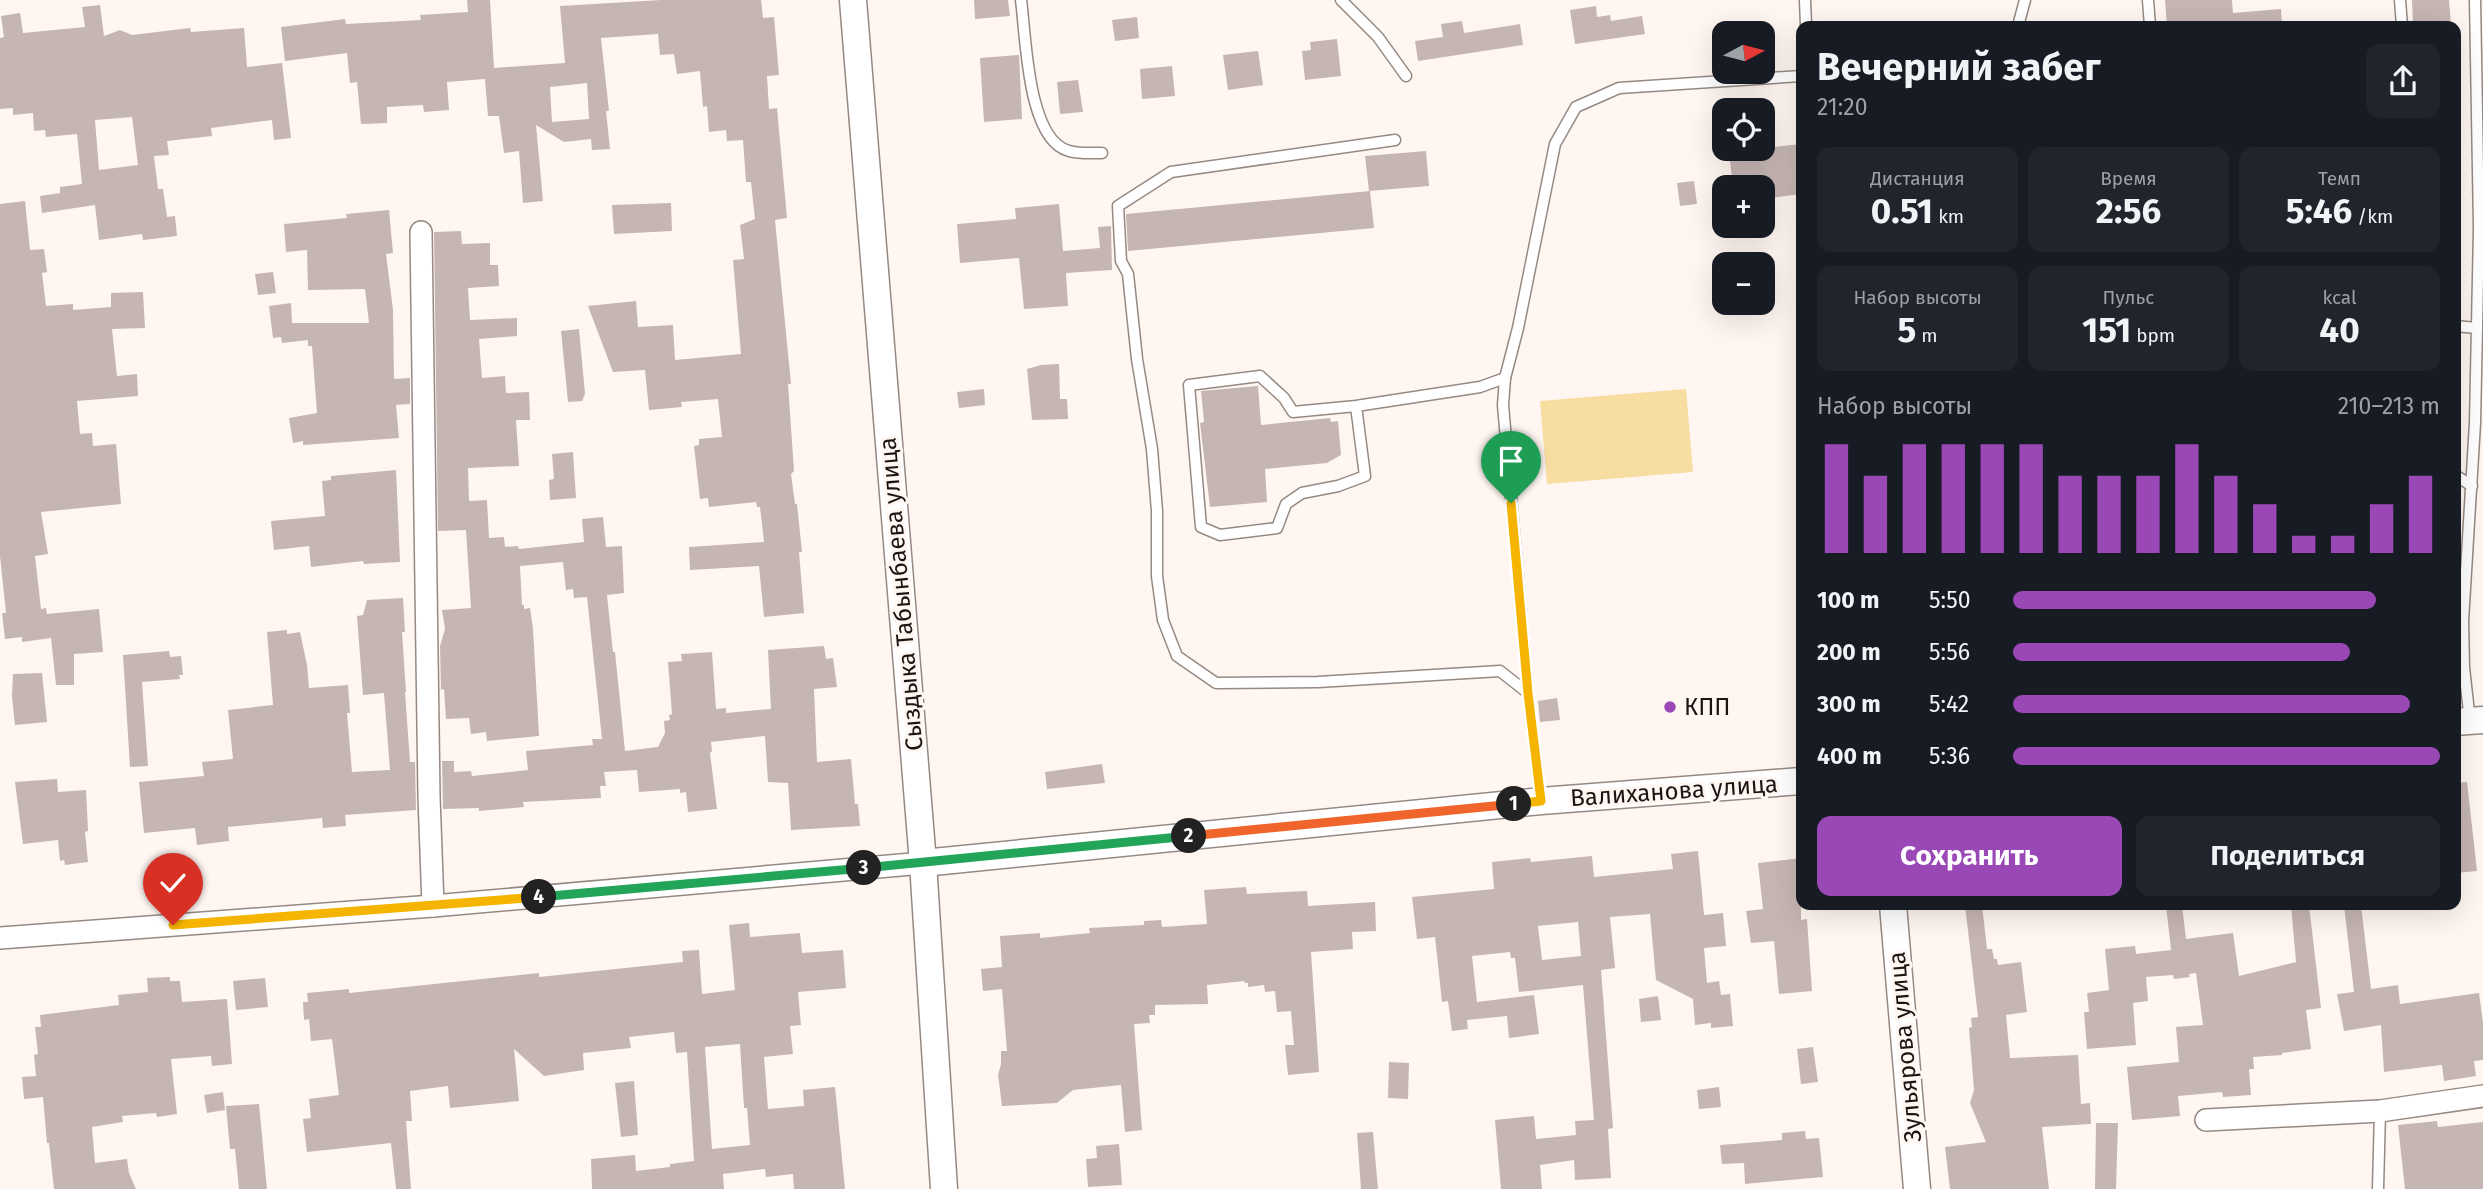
<!DOCTYPE html>
<html lang="ru">
<meta charset="utf-8">
<style>
:root{--surface:#171b24;--page:#20242c;--text:#f1f3f6;--muted:#9ea1a6;--accent:#9b48b7}
body{margin:0;font-family:"Fira Sans",sans-serif;background:var(--page);color:var(--text);height:100vh;display:flex;flex-direction:column;font-size:26px;white-space:nowrap}
*{box-sizing:border-box;margin:0}
p{font-size:23px;color:var(--muted)}
.icon{flex:none;width:38px;height:38px;fill:none;stroke:currentColor;stroke-width:2;stroke-linecap:round;stroke-linejoin:round}
.map{position:relative;flex:1;overflow:hidden}
.sheet{position:absolute;left:1796px;top:21px;width:665px;height:889px;display:flex;flex-direction:column;background:var(--surface);border-radius:14px;box-shadow:0 7px 28px #0002}
.sheet>*{flex:none}
.needle{width:46px;rotate:83deg}
.controls{position:absolute;left:1712px;top:21px;display:grid;gap:14px}
.controls a{display:grid;place-items:center;width:63px;height:63px;border-radius:14px;background:var(--surface);box-shadow:0 7px 28px #0002;font-size:35px}
.pin{position:absolute;display:grid;place-items:center;width:60px;height:60px;color:#fff;margin:-72px -30px;border-radius:50% 50% 50% 0;rotate:-45deg;box-shadow:0 0 7px #0007}
.pin .icon{rotate:45deg}
.km{position:absolute;width:35px;height:35px;margin:-18px;border-radius:50%;background:#222;color:#fff;font-size:19px;line-height:35px;text-align:center}
.round{display:grid;place-items:center;flex:none;width:74px;height:74px;border-radius:14px;background:var(--page)}
.headline{display:flex;align-items:center;justify-content:space-between;height:119px;padding:0 21px}
h1{font-size:38px;font-weight:700;line-height:52px}
.metrics{display:grid;grid-template-columns:repeat(3,1fr);gap:10px;height:119px;padding:7px 21px}
.metrics div{display:grid;align-content:center;border-radius:14px;background:var(--page);text-align:center}
.metrics b{font-size:35px;font-weight:700}
.metrics small{font-size:19px;font-weight:400}
.metrics p{font-size:19px}
.chart{height:196px;padding:14px 21px}
.chart p{display:flex;justify-content:space-between}
.chart svg{width:100%;height:126px;margin-top:7px;stroke:var(--accent);stroke-width:6}
.primary-button{display:flex;gap:14px;margin-top:auto;padding:14px 21px}
.primary-button a{flex:1;height:80px;border-radius:14px;background:var(--accent);color:#fff;font-size:28px;font-weight:700;line-height:80px;text-align:center}
.primary-button a+a{background:var(--page);color:var(--text)}
ul{padding:0 21px;list-style:none;font-size:23px}
li{display:grid;grid-template-columns:112px 84px 1fr;align-items:center;height:52px}
li i{height:18px;border-radius:9px;background:var(--accent)}
.map>svg:first-child{display:block}
</style>
<div class="map">
<svg width="2483" height="1189" viewBox="0 0 2483 1189">
<rect width="100%" height="100%" fill="#fff6f2"/>
<polygon fill="#f8dda1" points="1686,389 1693,472 1547,484 1540,401"/>
<g fill="#c6b6b3" fill-rule="evenodd">
<path d="M467,0H490L494,68L565,63L560,6L661,0H761L763,18L774,17L779,75L767,76L769,109L777,108L787,218L775,220L791,384H788L794,471L791,474L795,504H797L802,552H799L804,613L764,617L759,566L690,570L689,547L764,542L760,507H757L756,502L709,507L708,498L700,499L694,446L699,445V439L722,437L718,399L681,402L682,407L649,410L645,370L613,372L588,306L636,301L638,327L673,325L675,360L741,354L733,260L744,259L740,225L755,219L751,182H746L743,140L727,141L726,130L709,132L707,106L703,107L700,71L677,74L674,54L660,55L658,34L601,38L609,111H606L610,149L592,150L591,139L564,142L536,125L543,201L523,203L519,151L504,153L499,116H488L485,79L447,82L449,110L424,112L423,105L387,107V123L361,124L357,82L350,83L347,53L285,61L281,27L345,19L346,24L421,20L420,15L468,12ZM587,83L589,119L552,122L550,87Z"/>
<polygon points="974,0 1008,0 1010,16 975,19"/>
<polygon points="2165,0 2232,0 2233,13 2281,9 2282,26 2167,26"/>
<polygon points="2412,0 2449,0 2451,26 2413,26"/>
<path d="M100,5L104,36L120,30L132,35L190,28L191,32L244,28L247,67L282,63L291,138L274,140L272,120L211,128L212,136L167,141L169,155L154,156L158,189H163L167,217L175,216L177,236L143,240L142,234L99,240L95,205L42,213L40,196L60,193V187L82,184L77,134L46,137L45,130L34,131L33,113L13,115V108L0,109V38L4,37L1,16L20,13L23,33L85,27L82,7ZM132,117L138,165L99,170L95,120Z"/>
<polygon points="1596,6 1597,17 1610,15 1611,21 1642,16 1645,34 1575,44 1570,10"/>
<polygon points="1137,17 1139,38 1115,41 1112,20"/>
<polygon points="1462,21 1464,33 1520,24 1523,45 1418,61 1415,41 1443,37 1441,24"/>
<polygon points="1337,39 1341,76 1305,80 1302,51 1311,50 1310,42"/>
<polygon points="1258,51 1263,85 1228,90 1223,55"/>
<polygon points="1019,55 1022,119 984,122 980,58"/>
<polygon points="1172,66 1175,96 1142,99 1140,69"/>
<polygon points="1078,80 1083,112 1060,114 1057,82"/>
<polygon points="1801,144 1801,194 1762,199 1762,187 1733,187 1729,152"/>
<polygon points="1426,151 1429,186 1369,191 1365,156"/>
<polygon points="1694,181 1697,204 1680,206 1677,183"/>
<polygon points="1370,191 1374,228 1128,251 1126,214"/>
<polygon points="25,201 30,250 44,249 47,272 42,273 46,306 73,304 73,310 111,307 111,293 143,292 145,328 112,329 117,376 137,374 138,396 77,401 80,434 92,433 93,446 116,444 121,504 41,512 48,554 35,556 41,609 46,608 47,614 99,609 103,652 74,654 74,685 56,685 51,638 22,642 22,637 5,639 2,613 6,613 0,556 0,204"/>
<polygon points="671,203 672,231 614,234 612,205"/>
<polygon points="1059,204 1063,251 1100,248 1098,227 1111,226 1112,270 1066,273 1068,306 1024,309 1019,258 960,263 957,224 1016,219 1015,208"/>
<polygon points="389,210 393,253 386,254 393,310 394,379 410,378 410,404 396,405 399,438 303,445 303,441 293,443 289,418 317,413 312,346 308,346 308,340 282,343 281,337 273,338 269,306 291,303 292,323 369,323 365,289 308,290 307,250 286,252 284,224 347,218 346,214"/>
<polygon points="461,231 462,244 490,243 490,265 498,265 499,286 468,288 470,320 517,318 517,336 479,339 482,378 505,376 506,393 529,392 530,420 516,420 519,466 468,468 469,501 487,500 489,538 504,537 505,547 518,546 519,549 584,542 582,519 603,517 606,547 622,546 624,593 607,595 613,652 615,652 625,751 658,747 665,733 664,721 670,720 669,715 672,714 668,662 682,661 681,654 712,652 716,709 726,708 726,713 771,709 768,650 824,646 826,659 833,658 837,687 814,689 817,762 851,759 855,804 858,804 860,826 791,830 788,783 768,782 765,736 711,742 712,751 710,753 717,809 688,812 686,792 680,793 680,789 639,792 637,770 604,772 606,786 600,786 601,798 523,802 524,807 479,811 479,808 443,809 442,761 454,761 454,772 471,771 472,776 528,770 526,751 593,745 592,739 602,739 587,597 574,598 573,589 566,590 563,562 520,566 522,605 524,605 524,609 530,608 533,629 539,736 487,741 486,732 471,734 469,718 446,719 444,689 441,690 440,646 445,629 442,610 471,608 466,530 438,531 434,232"/>
<polygon points="273,272 276,293 258,295 255,274"/>
<polygon points="579,329 585,394 582,401 568,402 561,331"/>
<polygon points="1059,364 1060,399 1067,399 1068,419 1032,420 1027,369 1041,365"/>
<polygon points="1258,386 1261,425 1330,418 1331,422 1338,421 1341,455 1327,463 1265,469 1267,502 1210,507 1200,423 1204,422 1201,391"/>
<polygon points="984,389 985,405 959,408 957,392"/>
<polygon points="573,452 576,498 550,500 549,480 554,479 552,454"/>
<polygon points="396,470 400,562 364,564 363,561 311,567 309,546 274,550 271,521 325,516 322,481 331,480 331,476"/>
<polygon points="403,598 405,632 402,632 406,692 405,692 410,762 415,762 416,810 345,815 346,826 323,828 322,818 228,827 229,841 197,845 195,828 144,833 139,782 204,776 202,762 233,759 228,710 273,705 267,632 287,630 287,634 300,632 307,665 309,688 348,685 350,713 347,713 352,772 390,770 384,693 363,695 357,616 363,615 367,600"/>
<polygon points="169,651 170,657 181,656 183,675 179,675 180,679 142,682 148,766 130,767 123,655"/>
<polygon points="42,673 47,722 15,725 12,696 13,674"/>
<polygon points="1557,698 1560,720 1540,722 1538,701"/>
<polygon points="1102,764 1105,783 1047,789 1045,772"/>
<polygon points="57,779 58,792 86,790 88,831 85,832 88,862 65,865 64,860 60,861 58,840 23,844 15,782"/>
<polygon points="2467,782 2477,871 2455,873 2455,783"/>
<path d="M1698,851L1704,915L1723,913L1726,946L1704,948L1707,983L1719,981L1721,995L1730,994L1733,1026L1711,1028V1023L1695,1025L1693,999L1656,980L1650,914L1610,917L1615,968L1601,970L1613,1128L1608,1129L1611,1178L1575,1180L1574,1160L1540,1165L1542,1189H1501L1495,1120L1534,1116L1536,1139L1576,1135L1575,1121L1594,1120L1583,985L1519,992L1515,958H1511L1510,952L1472,956L1477,1002L1534,995L1539,1034L1509,1038L1507,1016L1467,1020L1468,1029L1452,1031L1448,1001L1442,1002L1435,937L1417,939L1412,897L1494,889L1492,862L1530,858L1531,862L1592,856L1594,877L1673,869L1671,854ZM1578,922L1581,956L1542,960L1538,926Z"/>
<polygon points="1801,858 1801,920 1807,919 1812,991 1779,994 1774,941 1751,943 1746,911 1763,909 1758,863"/>
<polygon points="1246,887 1247,894 1307,891 1308,906 1375,902 1376,931 1352,932 1353,949 1311,952 1319,1072 1288,1075 1285,1045 1294,1045 1291,1011 1277,1012 1275,991 1265,992 1264,985 1248,987 1248,983 1245,983 1244,981 1207,985 1208,1004 1155,1005 1155,1015 1149,1015 1150,1023 1134,1024 1142,1130 1125,1132 1121,1085 1073,1090 1057,1103 1002,1106 998,1075 1001,1064 1001,1051 1007,1051 1002,989 983,991 981,969 1002,967 1000,936 1040,933 1040,938 1090,933 1089,928 1144,925 1144,921 1161,920 1162,927 1207,924 1204,890"/>
<polygon points="1965,905 1982,905 1987,949 1992,949 1994,959 1997,959 1998,965 2021,962 2027,1012 2006,1015 2010,1058 2078,1055 2081,1104 2090,1103 2091,1124 2042,1127 2049,1189 1950,1189 1945,1147 1986,1142 1970,1103 1974,1090 1969,1028 1972,1027 1971,1018 1978,1017"/>
<polygon points="2166,905 2182,905 2186,939 2233,933 2239,976 2296,962 2291,905 2309,905 2321,1008 2306,1010 2311,1049 2282,1053 2282,1055 2253,1057 2254,1069 2249,1069 2251,1095 2223,1097 2222,1092 2178,1096 2180,1116 2132,1120 2127,1067 2179,1062 2176,1027 2203,1025 2196,973 2189,974 2190,977 2174,979 2173,975 2146,977 2148,1001 2133,1003 2136,1045 2087,1049 2084,1012 2089,1012 2087,993 2109,990 2105,949 2135,946 2136,954 2171,950"/>
<polygon points="2344,905 2361,905 2371,989 2398,985 2400,1004 2479,993 2483,1023 2483,1060 2474,1061 2476,1076 2444,1081 2442,1065 2384,1072 2381,1025 2344,1031 2337,994 2354,992"/>
<path d="M749,923L750,937L800,933L802,953L843,950L846,988L798,992L801,1025L790,1026L793,1054L764,1057L768,1109L804,1106L803,1090L835,1087L845,1189H794L793,1174L766,1177L765,1169L723,1174L724,1189H592L591,1159L635,1155L636,1171L670,1167V1164L694,1161L687,1052L676,1053L674,1032L629,1037L631,1048L583,1053L584,1070L544,1076L514,1049L519,1101L450,1108L448,1086L410,1091L412,1121H406L411,1189H396L391,1143L307,1152L303,1119L311,1118L309,1099L339,1095L332,1039L311,1041L309,1019L304,1020L303,1002H308L307,993L349,989V993L539,973V977L683,962L682,951L699,950L702,994L735,990L729,925ZM740,1044L744,1108H747L750,1145L712,1149L705,1047Z"/>
<polygon points="170,977 170,981 180,981 182,1002 227,999 232,1064 212,1066 211,1056 171,1059 177,1114 157,1117 156,1113 122,1116 123,1122 92,1127 95,1163 127,1159 129,1173 136,1189 54,1189 49,1143 47,1143 43,1097 24,1099 22,1077 36,1076 34,1055 38,1054 35,1027 41,1027 40,1015 119,1005 118,995 148,992 147,978"/>
<polygon points="265,978 268,1007 236,1010 233,981"/>
<polygon points="1658,996 1661,1020 1641,1022 1639,999"/>
<polygon points="1813,1047 1818,1082 1801,1084 1797,1049"/>
<polygon points="1389,1062 1409,1063 1408,1099 1388,1098"/>
<polygon points="634,1081 638,1135 621,1137 615,1083"/>
<polygon points="1719,1087 1721,1107 1699,1109 1697,1090"/>
<polygon points="223,1092 225,1110 207,1113 204,1095"/>
<polygon points="259,1104 267,1189 239,1189 235,1149 230,1149 226,1106"/>
<polygon points="2437,1121 2438,1127 2483,1122 2483,1189 2405,1189 2398,1125"/>
<polygon points="2096,1123 2118,1123 2116,1189 2095,1189"/>
<polygon points="1805,1131 1806,1139 1819,1138 1823,1177 1745,1184 1744,1163 1722,1164 1720,1145 1782,1140 1782,1133"/>
<polygon points="1373,1132 1378,1189 1361,1189 1357,1133"/>
<polygon points="1119,1144 1122,1185 1088,1187 1086,1159 1097,1158 1096,1146"/>
</g>
<g fill="none" stroke-linecap="round" stroke-linejoin="round">
<defs>
<g id="service">
<path d="M1021,0C1026,36 1027,140 1069,151C1079,154 1092,153 1102,153"/>
<polyline points="1341,0 1378,37 1406,76"/>
<polyline points="1805,0 1806,26"/>
<polyline points="2148,0 2150,26"/>
<polyline points="2400,0 2402,26"/>
<polyline points="2018,26 2025,0"/>
<polyline points="1395,140 1171,172 1118,206 1121,261 1128,274 1137,359 1152,449 1157,511 1157,576 1163,620 1177,656 1216,683 1318,682 1500,671 1528,693 1541,801"/>
<polyline points="2455,326 2477,328"/>
<polyline points="1356,406 1365,476 1338,486 1302,493 1286,504 1277,528 1220,535 1201,527 1189,385 1260,376 1284,398 1293,412 1356,406 1480,387 1505,378"/>
<polyline points="2455,475 2472,486"/>
<polyline points="1528,693 1503,405 1505,378 1518,328 1555,144 1576,107 1619,88 1801,76"/>
<polyline points="2470,721 2464,668 2463,621 2475,423 2479,228 2475,0"/>
<polyline points="2378,1189 2380,1111"/>
</g>
<g id="minor">
<polyline points="421,232 429,797 433,906"/>
<polyline points="0,938 433,906 923,863"/>
<polyline points="2206,1120 2380,1111 2483,1096"/>
</g>
<g id="tertiary">
<polyline points="853,0 923,863 944,1189"/>
<polyline points="2455,722 2483,720"/>
<polyline points="923,863 1541,801 1801,781"/>
<polyline points="1893,905 1917,1189"/>
</g>
</defs>
<use href="#service" stroke="#968982" stroke-width="13"/>
<use href="#minor" stroke="#968982" stroke-width="24"/>
<use href="#tertiary" stroke="#968982" stroke-width="29"/>
<use href="#service" stroke="#fff" stroke-width="10"/>
<use href="#minor" stroke="#fff" stroke-width="21"/>
<use href="#tertiary" stroke="#fff" stroke-width="26"/>
</g>
<g fill="none" stroke-linecap="round" stroke-linejoin="round">
<defs>
<polyline id="split-1" points="1511,503 1528,693 1541,801 1514,804"/>
<polyline id="split-2" points="1189,836 1514,804"/>
<polyline id="split-3" points="864,868 1189,836"/>
<polyline id="split-4" points="539,897 864,868"/>
<polyline id="split-5" points="173,925 539,897"/>
</defs>
<use href="#split-1" stroke="#fff" stroke-width="14"/>
<use href="#split-2" stroke="#fff" stroke-width="14"/>
<use href="#split-3" stroke="#fff" stroke-width="14"/>
<use href="#split-4" stroke="#fff" stroke-width="14"/>
<use href="#split-5" stroke="#fff" stroke-width="14"/>
<use href="#split-1" stroke="#f5b400" stroke-width="9"/>
<use href="#split-2" stroke="#f0652b" stroke-width="9"/>
<use href="#split-3" stroke="#22a559" stroke-width="9"/>
<use href="#split-4" stroke="#22a559" stroke-width="9"/>
<use href="#split-5" stroke="#f5b400" stroke-width="9"/>
</g>
<circle fill="#9b48b7" stroke="#fff6f2" stroke-width="2.5" cx="1670" cy="707" r="7"/>
<g text-anchor="middle" stroke-width="6" stroke-linejoin="round" paint-order="stroke">
<g font-size="24" fill="#1a1513" stroke="#fff6f2">
<text transform="translate(901 594) rotate(-95)" y="8">Сыздыка Табынбаева улица</text>
<text transform="translate(1674 791) rotate(-4)" y="8">Валиханова улица</text>
<text transform="translate(1905 1047) rotate(-95)" y="8">Зульярова улица</text>
</g>
<g font-size="24" fill="#1a1513" stroke="#fff6f2" text-anchor="start">
<text x="1684" y="715">КПП</text>
</g>
</g>
</svg>
<div class="controls">
<a><svg class="needle" viewBox="-14 -14 28 28"><path d="M0-13l5 13h-10z" fill="#e53935"/><path d="M0 13l5-13h-10z" fill="#9ea1a6"/></svg></a>
<a><svg class="icon" aria-label="locate" viewBox="0 0 24 24"><circle cx="12" cy="12" r="6"/><path d="M12 2v4M12 18v4M2 12h4M18 12h4"/></svg></a>
<a>+</a>
<a>−</a>
</div>
<div class="pin" style="left:1511px;top:503px;background:#1e9e55"><svg class="icon" aria-label="arrive" viewBox="0 0 24 24"><path d="M6 21V4h12l-3 4 3 4H6"/></svg></div>
<div class="pin" style="left:173px;top:925px;background:#d93025"><svg class="icon" aria-label="check" viewBox="0 0 24 24"><path d="M5 12l5 5 9-10"/></svg></div>
<b class="km" style="left:1514px;top:804px">1</b>
<b class="km" style="left:1189px;top:836px">2</b>
<b class="km" style="left:864px;top:868px">3</b>
<b class="km" style="left:539px;top:897px">4</b>
<section class="sheet">
<div class="headline"><div><h1>Вечерний забег</h1><p>21:20</p></div><a class="round"><svg class="icon" aria-label="share" viewBox="0 0 24 24"><path d="M12 15V3M7 8l5-5 5 5M5 13v7h14v-7"/></svg></a></div>
<div class="metrics">
<div><p>Дистанция</p><b>0.51<small> km</small></b></div>
<div><p>Время</p><b>2:56</b></div>
<div><p>Темп</p><b>5:46<small> /km</small></b></div>
</div>
<div class="metrics">
<div><p>Набор высоты</p><b>5<small> m</small></b></div>
<div><p>Пульс</p><b>151<small> bpm</small></b></div>
<div><p>kcal</p><b>40</b></div>
</div>
<div class="chart"><p><span>Набор высоты</span>210–213 m</p>
<svg viewBox="0 0 160 44" preserveAspectRatio="none"><path d="M5 44V6M15 44V17M25 44V6M35 44V6M45 44V6M55 44V6M65 44V17M75 44V17M85 44V17M95 44V6M105 44V17M115 44V27M125 44V38M135 44V38M145 44V27M155 44V17"/></svg>
</div>
<ul>
<li><b>100 m</b>5:50<i style="width:85%"></i></li>
<li><b>200 m</b>5:56<i style="width:79%"></i></li>
<li><b>300 m</b>5:42<i style="width:93%"></i></li>
<li><b>400 m</b>5:36<i style="width:100%"></i></li>
</ul>
<div class="primary-button"><a>Сохранить</a><a>Поделиться</a></div>
</section>
</div>
